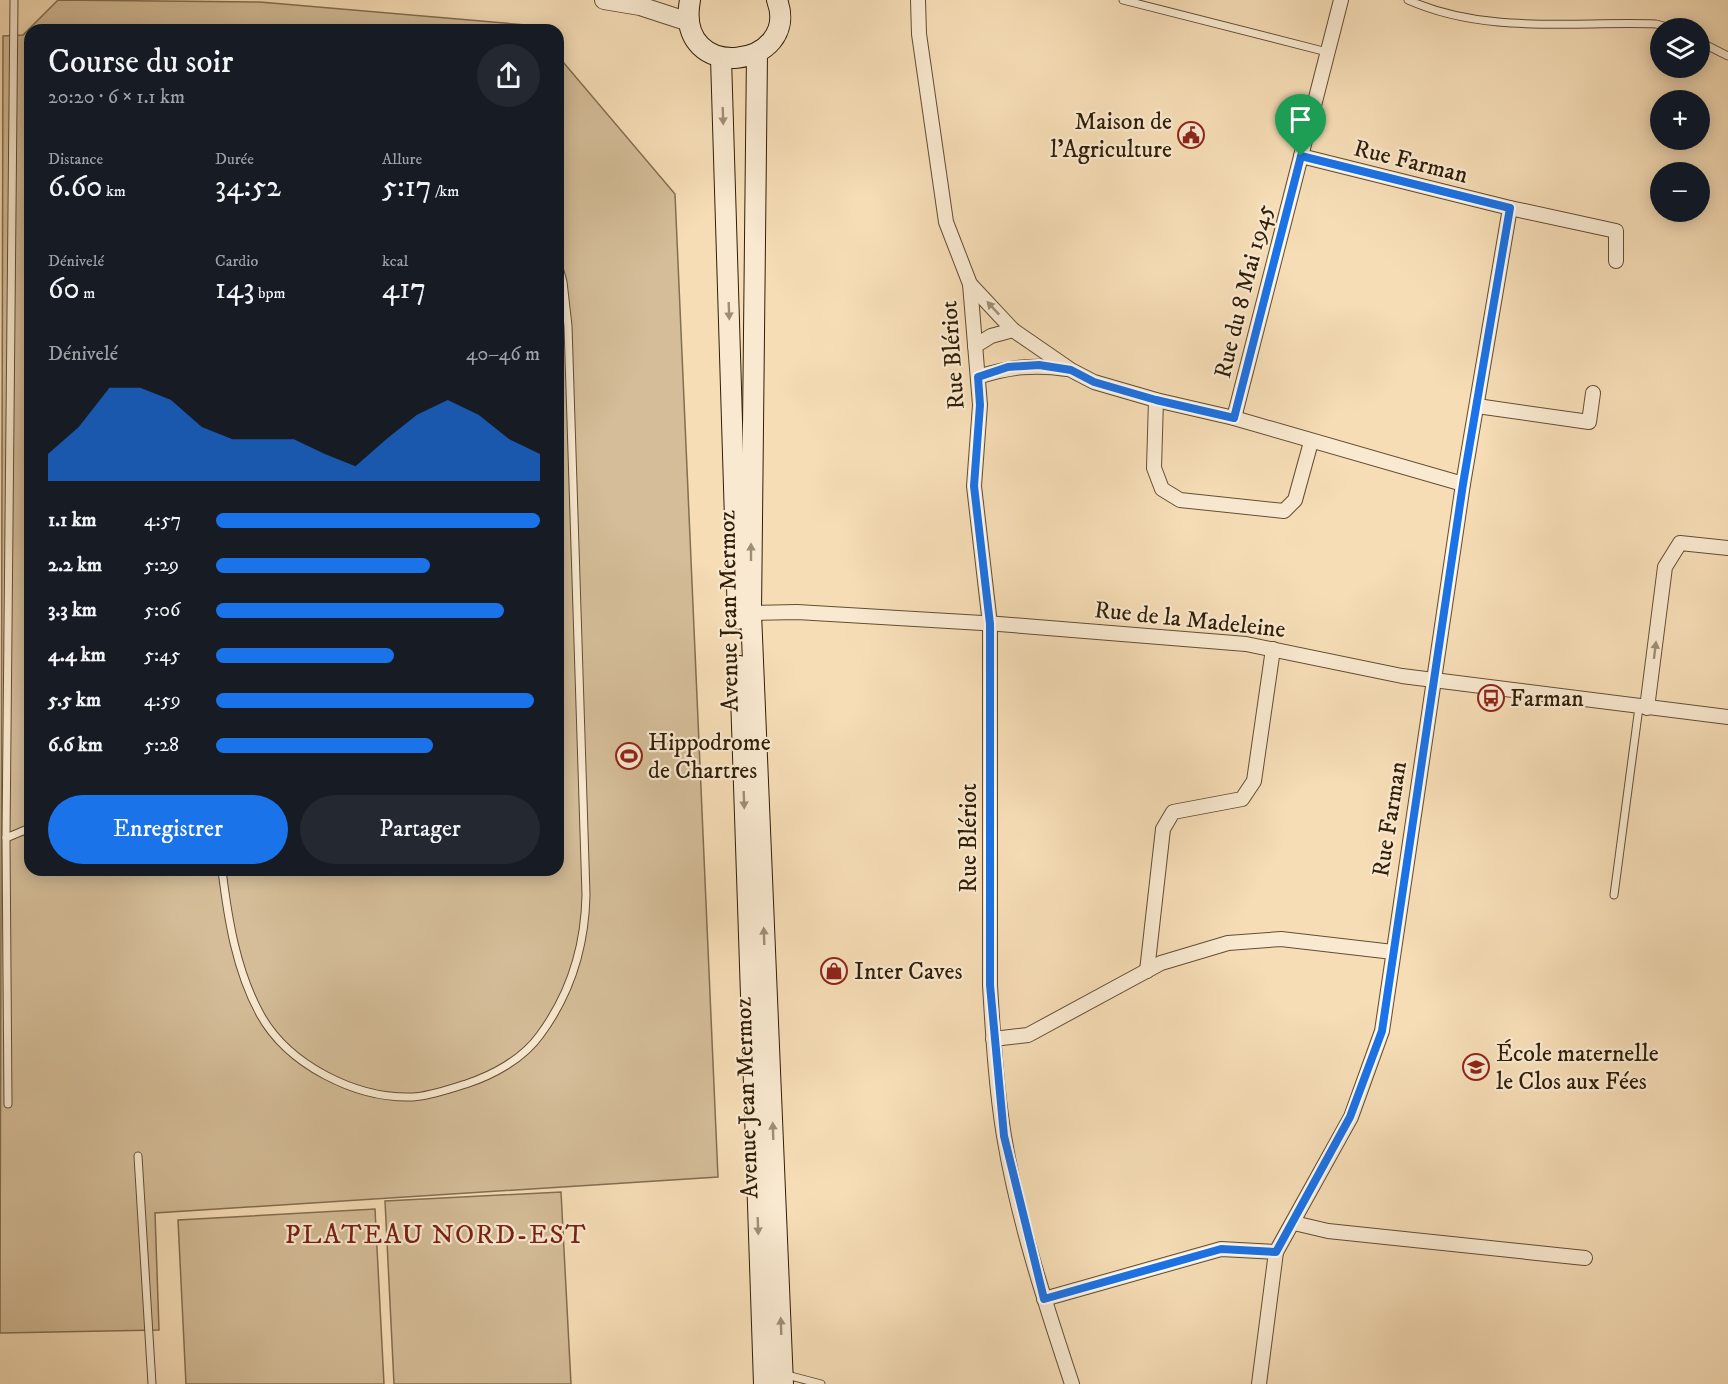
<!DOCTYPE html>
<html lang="fr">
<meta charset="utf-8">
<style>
:root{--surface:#171b24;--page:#242831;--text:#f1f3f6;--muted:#9ea1a6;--accent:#1a73e8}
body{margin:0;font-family:"IM FELL DW Pica",serif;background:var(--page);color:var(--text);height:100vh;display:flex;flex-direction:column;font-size:22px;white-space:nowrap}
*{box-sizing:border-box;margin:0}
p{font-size:20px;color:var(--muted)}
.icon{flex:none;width:33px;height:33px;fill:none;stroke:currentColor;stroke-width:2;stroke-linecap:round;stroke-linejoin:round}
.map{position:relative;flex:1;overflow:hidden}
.side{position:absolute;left:24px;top:24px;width:540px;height:852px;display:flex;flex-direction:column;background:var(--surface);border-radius:18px;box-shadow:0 3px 15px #0003}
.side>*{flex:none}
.fabs{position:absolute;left:1650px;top:18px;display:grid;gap:12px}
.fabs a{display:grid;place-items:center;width:60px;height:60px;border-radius:50%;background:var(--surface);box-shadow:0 3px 15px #0003;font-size:30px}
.pin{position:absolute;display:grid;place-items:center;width:51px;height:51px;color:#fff;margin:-62px -26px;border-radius:50% 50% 50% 0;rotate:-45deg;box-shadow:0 0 6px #0007}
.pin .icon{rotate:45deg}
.round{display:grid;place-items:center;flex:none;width:63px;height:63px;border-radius:32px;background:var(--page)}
.headline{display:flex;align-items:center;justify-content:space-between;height:102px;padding:0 24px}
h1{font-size:33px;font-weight:600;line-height:45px}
.metrics{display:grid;grid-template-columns:repeat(3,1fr);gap:9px;height:102px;padding:6px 24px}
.metrics div{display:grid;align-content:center}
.metrics b{font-size:30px;font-weight:600}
.metrics small{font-size:16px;font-weight:400}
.metrics p{font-size:16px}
.chart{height:168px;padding:12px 24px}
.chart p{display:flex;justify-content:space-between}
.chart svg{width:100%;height:108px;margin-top:6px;fill:var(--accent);opacity:.7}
.cta{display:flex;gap:12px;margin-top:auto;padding:12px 24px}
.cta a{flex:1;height:69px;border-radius:36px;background:var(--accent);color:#fff;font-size:24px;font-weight:600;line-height:69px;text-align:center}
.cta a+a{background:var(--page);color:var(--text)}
ul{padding:0 24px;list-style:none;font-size:20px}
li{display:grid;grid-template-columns:96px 72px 1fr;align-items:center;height:45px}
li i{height:15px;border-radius:8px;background:var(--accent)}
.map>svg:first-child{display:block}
</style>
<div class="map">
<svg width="1728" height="1384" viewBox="0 0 1728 1384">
<rect width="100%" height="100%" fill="#f6ddb6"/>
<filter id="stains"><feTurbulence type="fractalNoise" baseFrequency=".00333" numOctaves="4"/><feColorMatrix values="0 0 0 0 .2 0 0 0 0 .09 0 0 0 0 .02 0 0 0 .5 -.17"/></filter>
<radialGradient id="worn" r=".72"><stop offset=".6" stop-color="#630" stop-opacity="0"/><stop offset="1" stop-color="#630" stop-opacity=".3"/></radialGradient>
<g fill="#d4bd98" stroke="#826e50" stroke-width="1.5">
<polygon points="58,0 260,2 550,27 550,30 30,30 30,870 558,870 558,56 675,194 718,1177 155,1213 159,1330 0,1333 3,36 23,35"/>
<polygon points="561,1192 571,1384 394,1384 385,1201"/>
<polygon points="375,1209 384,1384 186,1384 178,1220"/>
</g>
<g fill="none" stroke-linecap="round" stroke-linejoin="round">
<defs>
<g id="service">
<polyline points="1123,0 1327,52"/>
<path d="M1408,0C1487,35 1573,21 1656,24L1671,28"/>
<polyline points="1700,42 1728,56"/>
<polyline points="6,838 30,828"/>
<path d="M222,870C228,919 236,970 260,1014C288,1065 356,1099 413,1097C430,1096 449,1089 466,1084C493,1075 523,1059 540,1035C571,993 585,946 586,895L568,326L563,282L558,264"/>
<polyline points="1614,895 1639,707"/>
<polyline points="8,1104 6,838 14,0"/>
<polyline points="138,1156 152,1384"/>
<polyline points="783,1374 821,1384"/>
</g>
<g id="minor">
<polyline points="918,0 919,34 946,222 970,284 1013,330 1071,370 1094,382 1156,400 1234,418 1463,484"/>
<polyline points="1510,208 1616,231 1616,261"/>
<path d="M970,284L980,405L974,486L990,624V985C993,1035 996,1087 1004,1136C1018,1220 1045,1303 1072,1384"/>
<polyline points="975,346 991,336 1013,330"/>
<path d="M978,377C1009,367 1034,364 1067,369"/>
<polyline points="1156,400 1154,468 1162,489 1180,500 1284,511 1295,500 1311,442"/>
<polyline points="1477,406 1589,422 1593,393"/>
<polyline points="1234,418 1341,0"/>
<polyline points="751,613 797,612 999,624 1246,644 1402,676 1728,717"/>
<polyline points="1647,708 1665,567 1680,543 1728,548"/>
<polyline points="1147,971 1163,829 1173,812 1242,799 1254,781 1273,649"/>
<polyline points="993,1039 1028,1035 1161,963 1228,943 1281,939 1393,952"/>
<polyline points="1294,1223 1328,1231 1585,1258"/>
<polyline points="1044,1299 1221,1249 1276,1252"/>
<polyline points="1259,1384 1276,1252 1351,1117 1382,1031 1463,484 1510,208 1301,156"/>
</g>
<polyline id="tertiary" points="604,0 640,6 689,22"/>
<g id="secondary">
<path d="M690,0C674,86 802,68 777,0"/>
<polyline points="757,53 751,613 783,1384"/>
<polyline points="721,58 738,619"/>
<polyline points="740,666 764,1384"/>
</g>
</defs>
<use href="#service" stroke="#624e34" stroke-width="9"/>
<use href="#minor" stroke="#624e34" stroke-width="16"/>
<use href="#tertiary" stroke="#624e34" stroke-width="20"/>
<use href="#secondary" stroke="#301e08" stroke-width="22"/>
<use href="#service" stroke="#f9e9d0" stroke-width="7"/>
<use href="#minor" stroke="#f9e9d0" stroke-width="14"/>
<use href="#tertiary" stroke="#f9e9d0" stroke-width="18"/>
<use href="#secondary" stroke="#f9e9d0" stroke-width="20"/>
</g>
<defs><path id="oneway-solid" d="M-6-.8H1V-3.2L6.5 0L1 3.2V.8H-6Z" transform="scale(1.5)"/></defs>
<g fill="#9f8e76">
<use href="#oneway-solid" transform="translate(723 116) rotate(88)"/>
<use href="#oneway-solid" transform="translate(993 308) rotate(-133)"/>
<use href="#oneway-solid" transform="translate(729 311) rotate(88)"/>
<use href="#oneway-solid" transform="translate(751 552) rotate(-90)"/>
<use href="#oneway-solid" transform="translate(1655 650) rotate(-83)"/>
<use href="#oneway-solid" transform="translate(744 800) rotate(88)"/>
<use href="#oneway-solid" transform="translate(764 936) rotate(-92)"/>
<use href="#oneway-solid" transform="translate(773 1131) rotate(-92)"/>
<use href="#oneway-solid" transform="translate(758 1226) rotate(88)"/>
<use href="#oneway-solid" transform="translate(781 1326) rotate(-92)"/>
</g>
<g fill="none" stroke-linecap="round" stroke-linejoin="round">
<defs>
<polygon id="route" points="1301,156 1510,208 1463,484 1382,1031 1350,1117 1276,1252 1221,1249 1044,1299 1004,1136 990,985 990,624 974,486 980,405 978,377 1008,367 1039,365 1071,370 1094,382 1156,400 1234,418"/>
</defs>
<use href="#route" stroke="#fff" stroke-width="12"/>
<use href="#route" stroke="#1a73e8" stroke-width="8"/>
</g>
<defs>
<symbol id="civic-ring" viewBox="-11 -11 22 22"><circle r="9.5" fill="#f9e9d0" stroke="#8f2418" stroke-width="1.5"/><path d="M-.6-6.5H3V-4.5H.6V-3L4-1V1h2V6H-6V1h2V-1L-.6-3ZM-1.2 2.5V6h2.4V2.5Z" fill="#8f2418"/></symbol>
<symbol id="bus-ring" viewBox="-11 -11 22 22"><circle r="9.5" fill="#f9e9d0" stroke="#8f2418" stroke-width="1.5"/><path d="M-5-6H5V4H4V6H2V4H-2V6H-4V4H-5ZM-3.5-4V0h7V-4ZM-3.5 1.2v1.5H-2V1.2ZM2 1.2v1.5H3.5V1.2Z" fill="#8f2418"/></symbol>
<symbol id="stadium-ring" viewBox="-11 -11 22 22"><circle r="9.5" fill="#f9e9d0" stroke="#8f2418" stroke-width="1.5"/><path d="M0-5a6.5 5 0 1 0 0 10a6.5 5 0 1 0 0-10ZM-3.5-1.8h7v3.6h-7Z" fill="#8f2418"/></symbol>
<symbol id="shop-ring" viewBox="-11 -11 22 22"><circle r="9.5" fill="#f9e9d0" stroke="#8f2418" stroke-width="1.5"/><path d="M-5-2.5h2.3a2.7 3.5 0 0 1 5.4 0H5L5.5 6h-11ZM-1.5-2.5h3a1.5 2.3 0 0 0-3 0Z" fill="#8f2418"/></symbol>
<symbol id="school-ring" viewBox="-11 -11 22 22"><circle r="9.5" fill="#f9e9d0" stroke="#8f2418" stroke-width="1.5"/><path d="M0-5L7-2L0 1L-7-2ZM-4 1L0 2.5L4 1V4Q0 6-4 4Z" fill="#8f2418"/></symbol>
</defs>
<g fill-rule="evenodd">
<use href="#civic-ring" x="1176" y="120" width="30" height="30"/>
<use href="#bus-ring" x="1476" y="683" width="30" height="30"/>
<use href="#stadium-ring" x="614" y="741" width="30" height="30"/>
<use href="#shop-ring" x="819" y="956" width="30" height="30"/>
<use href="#school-ring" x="1461" y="1052" width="30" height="30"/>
</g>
<g text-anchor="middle" stroke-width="4.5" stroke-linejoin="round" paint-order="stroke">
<g font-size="24" fill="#301e08" stroke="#f9e9d0" text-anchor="start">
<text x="1172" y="129" text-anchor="end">Maison de<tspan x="1172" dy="28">l'Agriculture</tspan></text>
<text x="1510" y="706">Farman</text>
<text x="648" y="750">Hippodrome<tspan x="648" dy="28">de Chartres</tspan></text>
<text x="854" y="979">Inter Caves</text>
<text x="1496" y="1061">École maternelle<tspan x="1496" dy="28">le Clos aux Fées</tspan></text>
</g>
<g font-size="24" fill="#301e08" stroke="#f9e9d0">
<text transform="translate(1411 161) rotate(14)" y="8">Rue Farman</text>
<text transform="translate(1243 291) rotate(-76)" y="8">Rue du 8 Mai 1945</text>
<text transform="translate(952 355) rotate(-94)" y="8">Rue Blériot</text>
<text transform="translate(728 611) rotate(-91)" y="8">Avenue Jean Mermoz</text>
<text transform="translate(1190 619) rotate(6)" y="8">Rue de la Madeleine</text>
<text transform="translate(1389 819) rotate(-81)" y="8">Rue Farman</text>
<text transform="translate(968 838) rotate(-90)" y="8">Rue Blériot</text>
<text transform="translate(746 1098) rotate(-92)" y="8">Avenue Jean Mermoz</text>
</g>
<g font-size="27" letter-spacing="1.5" fill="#7a1f14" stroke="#f9e9d0">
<text x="436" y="1243">PLATEAU NORD-EST</text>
</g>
</g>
<rect width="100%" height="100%" filter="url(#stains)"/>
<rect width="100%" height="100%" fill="url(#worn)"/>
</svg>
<div class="fabs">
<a><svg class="icon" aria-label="layers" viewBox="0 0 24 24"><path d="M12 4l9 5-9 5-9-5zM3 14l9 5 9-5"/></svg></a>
<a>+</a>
<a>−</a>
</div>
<div class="pin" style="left:1301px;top:156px;background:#1e9e55"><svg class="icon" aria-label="arrive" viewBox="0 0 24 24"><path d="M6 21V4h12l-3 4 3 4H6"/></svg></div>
<section class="side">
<div class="headline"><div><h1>Course du soir</h1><p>20:20 · 6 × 1.1 km</p></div><a class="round"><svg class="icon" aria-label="share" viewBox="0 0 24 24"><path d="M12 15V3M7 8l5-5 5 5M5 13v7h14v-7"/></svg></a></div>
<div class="metrics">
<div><p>Distance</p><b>6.60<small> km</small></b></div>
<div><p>Durée</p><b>34:52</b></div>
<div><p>Allure</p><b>5:17<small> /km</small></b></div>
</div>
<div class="metrics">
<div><p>Dénivelé</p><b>60<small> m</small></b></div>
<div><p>Cardio</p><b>143<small> bpm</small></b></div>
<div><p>kcal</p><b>417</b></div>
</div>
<div class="chart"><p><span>Dénivelé</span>40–46 m</p>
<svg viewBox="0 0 160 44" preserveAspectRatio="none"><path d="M0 44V33L10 22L20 6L30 6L40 11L50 22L60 27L70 27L80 27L90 33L100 38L110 27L120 17L130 11L140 17L150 27L160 33V44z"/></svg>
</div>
<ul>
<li><b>1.1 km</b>4:57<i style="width:100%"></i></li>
<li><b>2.2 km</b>5:29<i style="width:66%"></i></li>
<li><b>3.3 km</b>5:06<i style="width:89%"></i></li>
<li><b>4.4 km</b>5:45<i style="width:55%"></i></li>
<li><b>5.5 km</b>4:59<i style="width:98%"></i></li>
<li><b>6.6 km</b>5:28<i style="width:67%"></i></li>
</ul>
<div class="cta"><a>Enregistrer</a><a>Partager</a></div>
</section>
</div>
